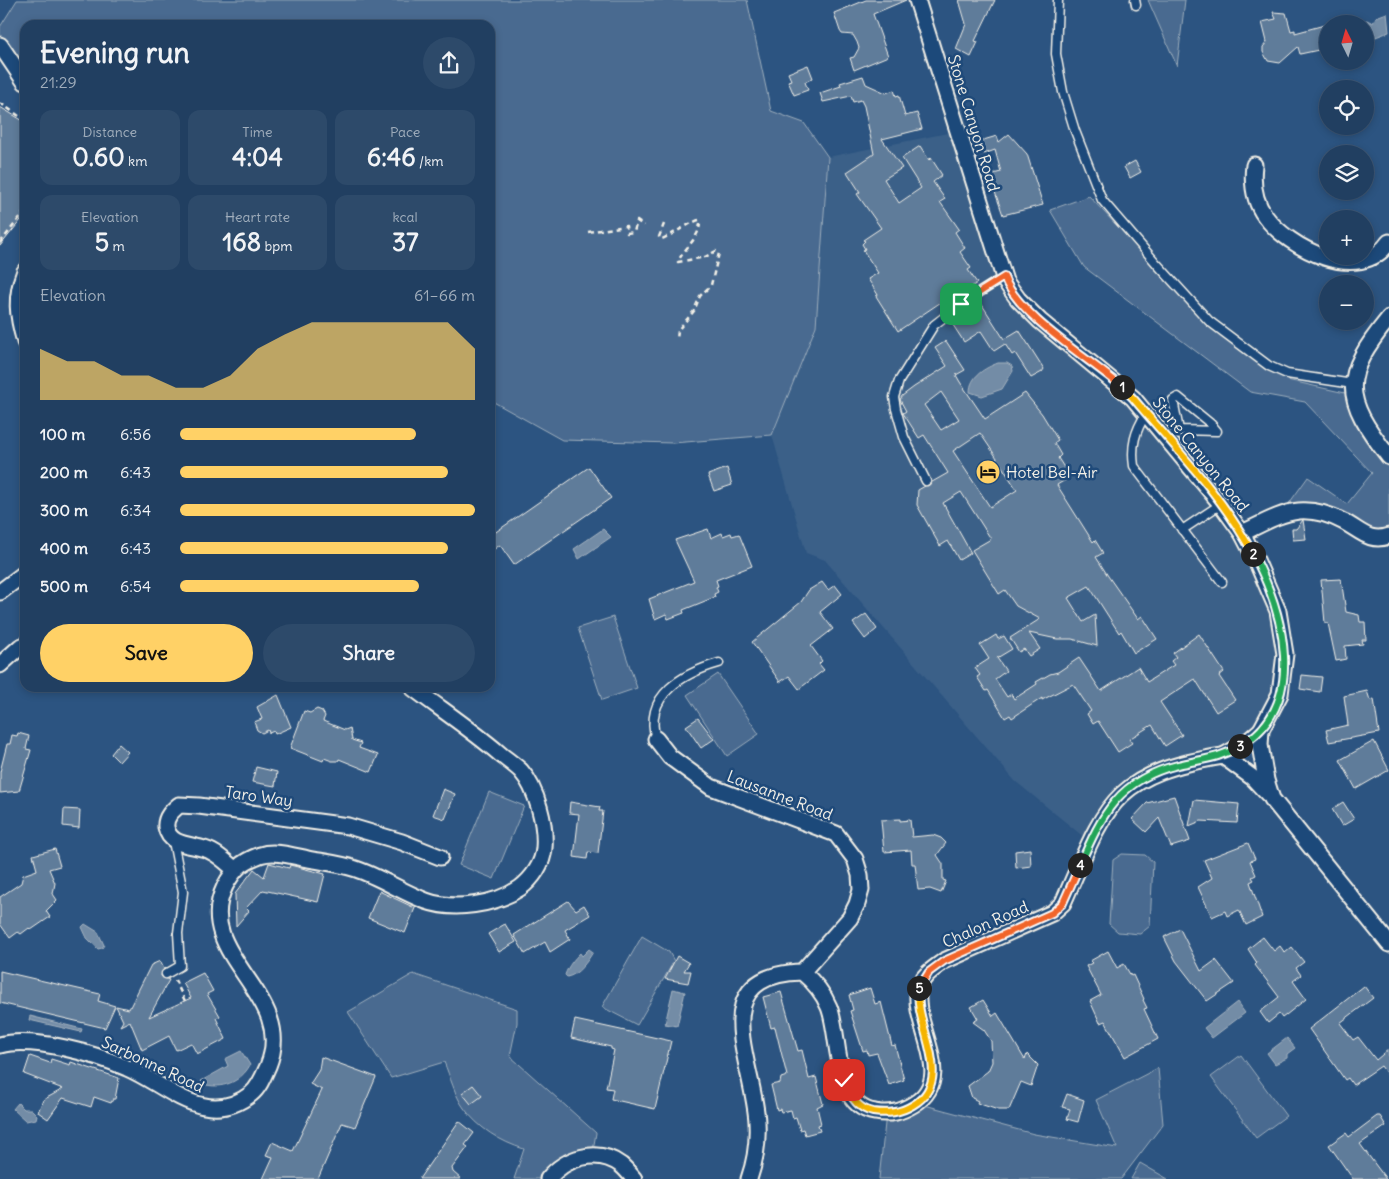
<!DOCTYPE html>
<meta charset="utf-8">
<style>
:root{--surface:#213f61;--page:#2d4a6a;--text:#f1f3f6;--muted:#a2afbd;--line:#3e5876;--accent:#ffd166}
body{margin:0;font-family:Delius,sans-serif;background:var(--page);color:var(--text);height:100vh;display:flex;flex-direction:column;font-size:19px;white-space:nowrap}
*{box-sizing:border-box;margin:0}
p{font-size:16px;color:var(--muted)}
.icon{flex:none;width:28px;height:28px;fill:none;stroke:currentColor;stroke-width:2;stroke-linecap:round;stroke-linejoin:round}
.map{position:relative;flex:1;overflow:hidden}
.side{position:absolute;left:20px;top:20px;width:475px;height:672px;display:flex;flex-direction:column;background:var(--surface);border-radius:15px;box-shadow:0 2px 8px #0003,0 0 0 1px var(--line)}
.side>*{flex:none}
.needle{width:32px;rotate:355deg}
.buttons{position:absolute;left:1319px;top:15px;display:grid;gap:10px}
.buttons a{display:grid;place-items:center;width:55px;height:55px;border-radius:50%;background:var(--surface);box-shadow:0 2px 8px #0003,0 0 0 1px var(--line);font-size:25px}
.pin{position:absolute;display:grid;place-items:center;width:42px;height:42px;color:#fff;margin:-21px;border-radius:10px;box-shadow:0 2px 8px #0006}
.km{position:absolute;width:25px;height:25px;margin:-12px;border-radius:50%;background:#222;color:#fff;font-size:14px;line-height:25px;text-align:center}
.round{display:grid;place-items:center;flex:none;width:52px;height:52px;border-radius:26px;background:var(--page)}
.head{display:flex;align-items:center;justify-content:space-between;height:85px;padding:0 20px}
h1{font-size:28px;font-weight:700;line-height:38px}
.metrics{display:grid;grid-template-columns:repeat(3,1fr);gap:8px;height:85px;padding:5px 20px}
.metrics div{display:grid;align-content:center;border-radius:12px;background:var(--page);text-align:center}
.metrics b{font-size:25px;font-weight:700}
.metrics small{font-size:14px;font-weight:400}
.metrics p{font-size:14px}
.chart{height:140px;padding:10px 20px}
.chart p{display:flex;justify-content:space-between}
.chart svg{width:100%;height:90px;margin-top:5px;fill:var(--accent);opacity:.7}
.primary-button{display:flex;gap:10px;margin-top:auto;padding:10px 20px}
.primary-button a{flex:1;height:58px;border-radius:30px;background:var(--accent);color:#111;font-size:20px;font-weight:700;line-height:58px;text-align:center}
.primary-button a+a{background:var(--page);color:var(--text)}
ul{padding:0 20px;list-style:none;font-size:16px}
li{display:grid;grid-template-columns:80px 60px 1fr;align-items:center;height:38px}
li i{height:12px;border-radius:6px;background:var(--accent)}
.map>svg:first-child{display:block}
</style>
<div class="map">
<svg width="1389" height="1179" viewBox="0 0 1389 1179">
<rect width="100%" height="100%" fill="#2c5481"/>
<filter id="ink" filterUnits="userSpaceOnUse"><feTurbulence type="fractalNoise" baseFrequency=".02" numOctaves="2"/><feDisplacementMap in="SourceGraphic" scale="10" xChannelSelector="R" yChannelSelector="G"/><feConvolveMatrix kernelMatrix="1 2 1 2 8 2 1 2 1" color-interpolation-filters="sRGB"/></filter>
<g filter="url(#ink)">
<polygon fill="#3b6088" points="958,131 1005,281 1111,377 1221,504 1278,611 1284,677 1246,743 1146,776 1090,842 1015,781 825,560 806,553 772,435 816,326 828,157"/>
<g fill="#496b90" stroke="#9eaebc">
<polygon points="17,0 747,0 771,111 804,123 828,157 816,326 772,435 673,443 562,440 490,400 490,25 25,25 25,82 0,45 0,27"/>
<polygon points="1148,0 1185,0 1177,66"/>
<polygon points="1089,196 1205,320 1287,380 1354,395 1389,457 1389,536 1324,514 1280,516 1308,477 1347,504 1372,473 1305,402 1250,392 1084,267 1050,210"/>
<polygon points="613,617 637,688 602,700 578,628"/>
<polygon points="718,674 759,734 727,756 687,695"/>
<polygon points="489,792 524,806 494,879 459,865"/>
<polygon points="1122,854 1145,855 1153,862 1150,926 1140,934 1118,932 1109,924 1113,860"/>
<polygon points="642,936 669,952 674,961 637,1025 602,1007"/>
<path d="M413,974L517,1009V1023L510,1056L596,1133L592,1156L541,1179H514L524,1149C501,1142 478,1128 464,1108C455,1096 450,1076 444,1062L391,1078L348,1012Z"/>
<polygon points="1241,1055 1286,1116 1256,1138 1211,1077"/>
<polygon points="1158,1068 1163,1124 1121,1179 879,1179 886,1114 917,1103 1034,1134 1117,1148 1096,1100"/>
<polygon points="1140,1163 1168,1179 1131,1179"/>
</g>
<g fill="#738ca6" stroke="#a7b4c0">
<polygon points="1387,13 1389,32 1365,41 1365,24 1357,24 1367,20 1373,23 1376,17"/>
<path d="M998,363H1007L1012,366L1013,371L1002,389L982,396L970,392C970,376 985,368 998,363Z"/>
<polygon points="603,529 611,537 579,559 574,549"/>
<polygon points="85,924 98,932 104,945 102,948 98,949 87,938 82,927"/>
<path d="M589,949L593,952C587,962 578,975 567,977L565,975C568,966 574,959 580,953L582,956Z"/>
<polygon points="673,989 685,992 677,1026 665,1024"/>
<polygon points="1237,1002 1245,1013 1212,1038 1204,1028"/>
<polygon points="30,1016 82,1029 81,1032 29,1020"/>
<polygon points="1287,1038 1295,1048 1287,1054 1287,1058 1275,1064 1267,1053"/>
<path d="M241,1051L250,1065C241,1082 221,1090 203,1084L201,1081L228,1066L225,1059Z"/>
<polygon points="18,1103 24,1109 31,1109 37,1115 36,1119 26,1121 13,1109"/>
</g>
<g fill="#5e7b9a" stroke="#f4f1e8" fill-rule="evenodd">
<polygon points="866,0 906,0 873,14 888,56 854,70 850,58 854,57 859,48 857,42 853,35 842,34 840,31 834,13"/>
<polygon points="959,0 995,0 975,41 978,42 971,57 956,49 966,24"/>
<polygon points="1273,12 1286,13 1291,31 1295,30 1295,33 1328,24 1328,48 1300,54 1298,47 1280,63 1268,61 1263,52 1263,47 1267,42 1262,22 1276,19"/>
<polygon points="808,65 813,78 805,82 808,90 794,95 788,81 791,80 788,73"/>
<polygon points="863,76 866,84 886,93 894,90 896,96 899,95 905,116 917,113 922,129 882,139 902,168 884,179 899,203 921,188 902,158 920,146 929,160 931,158 942,175 933,182 945,199 940,202 959,229 955,232 965,248 960,252 971,268 968,270 977,283 971,287 973,290 963,296 959,290 898,331 876,296 878,295 868,279 878,273 863,250 865,249 862,244 865,241 863,240 881,228 857,194 860,192 847,172 874,154 864,106 861,100 853,102 851,96 823,102 820,93 841,86 840,83"/>
<polygon points="0,107 25,122 25,215 0,246"/>
<polygon points="1009,134 1027,154 1043,205 1003,215 989,175 1001,172 995,150 984,154 980,141 997,136 999,142"/>
<polygon points="1135,161 1141,172 1130,178 1124,167"/>
<polygon points="979,300 1004,339 1019,330 1044,369 1042,372 1031,378 1015,353 1012,355 1005,344 994,351 981,331 964,342 951,322 971,308 969,305"/>
<path d="M946,341L965,370L956,375L960,382L985,419L1025,393L1042,414L1058,440L1054,443L1061,455L1058,458L1070,477L1057,485L1093,542L1095,540L1103,553L1096,557L1108,576L1138,619L1142,616L1157,639L1134,653L1121,631L1119,633L1089,586L1068,598L1083,622L1095,615L1097,646L1072,639H1057L1029,633L1040,649L1029,656L1024,649L1019,652L1010,638L1040,619L1016,606L1005,590L999,594L972,550L991,539L961,492L943,503L971,553L959,560L948,541L940,546L917,505L918,490L948,473L924,435L919,438L903,413L906,411L900,400L902,396L914,387L947,366L935,348ZM941,392L959,419L941,430L924,405ZM980,433L997,458L995,464L1001,465L1017,490L990,507L953,451Z"/>
<polygon points="589,467 611,498 514,565 500,545 490,552 490,536"/>
<polygon points="727,468 732,485 714,491 708,475"/>
<polygon points="1303,520 1306,539 1293,540 1292,529 1296,529"/>
<polygon points="708,529 711,538 722,533 723,536 731,533 732,536 739,534 752,566 716,580 718,586 716,587 718,592 714,594 715,597 683,610 684,613 668,619 666,614 655,619 649,599 694,581 675,540"/>
<polygon points="1341,579 1346,612 1359,615 1360,622 1365,622 1366,640 1362,640 1363,644 1345,646 1346,659 1336,661 1328,623 1325,623 1321,580"/>
<polygon points="822,582 828,590 835,585 842,594 820,612 833,629 811,646 822,661 819,664 824,670 799,689 789,676 780,682 752,642 801,602 809,590"/>
<polygon points="866,614 877,629 865,639 853,623"/>
<polygon points="1199,634 1224,672 1219,676 1235,700 1216,712 1195,679 1160,702 1182,735 1165,746 1152,725 1129,739 1132,743 1118,752 1098,721 1093,724 1087,714 1091,711 1073,684 1042,700 1042,698 1012,718 1010,715 1005,718 988,690 986,691 977,677 980,675 975,668 989,659 980,645 996,635 998,639 1004,636 1012,649 997,658 1006,671 995,679 1007,697 1011,694 1014,699 1037,684 1036,682 1050,674 1058,672 1079,658 1101,691 1138,667 1147,682 1174,665 1171,661 1176,657 1173,653"/>
<polygon points="1302,675 1322,677 1320,692 1300,689"/>
<polygon points="1367,691 1370,700 1374,699 1379,733 1329,742 1326,730 1348,725 1344,696"/>
<polygon points="278,695 291,727 275,734 274,731 269,733 268,730 262,733 257,730 254,722 262,719 257,707"/>
<polygon points="317,709 322,711 325,716 323,721 345,730 350,728 352,740 361,743 359,748 378,755 371,772 339,759 338,761 332,761 324,758 323,761 290,748 304,711 310,713"/>
<polygon points="698,718 714,739 701,748 686,726"/>
<polygon points="18,733 29,736 26,749 31,750 19,791 0,793 0,772 7,744 10,744 12,735 17,736"/>
<polygon points="1374,741 1389,770 1356,789 1340,760"/>
<polygon points="119,744 128,752 119,762 111,754"/>
<polygon points="256,767 277,772 275,786 252,782"/>
<polygon points="443,789 455,794 445,819 433,815"/>
<polygon points="1174,796 1190,841 1171,847 1159,818 1146,832 1132,819 1147,803"/>
<polygon points="1194,800 1239,804 1237,823 1201,821 1189,826"/>
<polygon points="570,802 600,807 599,811 603,811 598,853 588,852 587,859 574,857 579,814 569,813"/>
<polygon points="1343,802 1354,819 1342,826 1332,809"/>
<polygon points="64,809 80,810 79,828 63,826"/>
<polygon points="900,819 900,821 910,820 912,837 933,835 941,838 946,843 937,855 943,864 943,880 946,881 941,893 930,889 918,890 915,864 912,864 911,850 884,852 881,820"/>
<polygon points="1248,843 1255,859 1250,861 1256,875 1252,877 1254,880 1250,882 1262,917 1246,925 1239,910 1227,916 1225,911 1212,917 1198,887 1212,878 1204,860"/>
<polygon points="55,849 60,866 49,869 55,883 53,894 57,900 46,911 50,917 31,930 29,928 21,934 18,932 10,938 0,924 0,897 21,883 23,875 37,870 33,855"/>
<polygon points="1030,849 1031,866 1016,868 1015,851"/>
<polygon points="269,863 289,868 290,865 325,874 318,902 263,890 246,908 249,911 236,926 235,894 254,869 264,877"/>
<polygon points="379,891 415,908 405,933 368,918"/>
<polygon points="568,901 576,910 584,905 590,915 565,930 570,939 550,952 545,942 525,954 514,935"/>
<polygon points="505,924 516,942 499,952 488,934"/>
<polygon points="1180,929 1201,971 1216,960 1234,983 1207,1001 1176,961 1164,937"/>
<polygon points="1263,937 1274,951 1280,946 1285,953 1292,947 1304,962 1296,968 1301,975 1293,981 1306,999 1286,1015 1282,1018 1279,1014 1268,1023 1260,1012 1279,997 1255,965 1257,963 1248,949"/>
<polygon points="1108,951 1117,968 1124,964 1131,976 1133,975 1144,999 1143,1000 1147,1008 1144,1009 1158,1039 1125,1057 1105,1021 1100,1023 1090,1001 1101,995 1086,966 1092,963 1090,961"/>
<polygon points="677,956 689,963 684,971 691,971 688,983 665,979"/>
<polygon points="160,961 164,969 161,976 169,980 149,1017 191,998 183,983 203,973 213,991 207,994 220,1016 216,1018 226,1039 197,1054 191,1043 176,1050 169,1036 142,1050 130,1021 120,1026 123,1021 116,1006 129,1009 151,965"/>
<polygon points="0,971 100,994 98,1001 115,1006 105,1028 0,1003"/>
<polygon points="1364,986 1373,998 1340,1023 1353,1040 1358,1037 1376,1060 1389,1049 1389,1077 1381,1066 1353,1085 1348,1078 1345,1080 1309,1029"/>
<polygon points="870,988 875,1004 881,1002 892,1046 895,1045 904,1080 889,1085 877,1053 868,1055 867,1050 863,1051 850,1011 853,1010 849,995"/>
<polygon points="781,992 798,1051 802,1050 809,1079 816,1077 823,1104 817,1107 821,1124 818,1125 820,1131 805,1135 803,1129 800,1130 796,1117 793,1118 791,1110 781,1112 780,1109 777,1110 771,1085 780,1083 781,1078 787,1076 775,1027 771,1028 763,997"/>
<polygon points="983,1000 993,1016 997,1013 1025,1060 1027,1054 1038,1065 1031,1086 1021,1082 1009,1110 998,1110 977,1103 978,1101 972,1098 968,1086 988,1071 992,1062 991,1041 984,1030 973,1022 978,1019 971,1007"/>
<polygon points="575,1020 671,1041 655,1109 611,1099 613,1089 606,1088 614,1050 611,1049 611,1047 571,1038"/>
<polygon points="30,1056 50,1063 51,1059 70,1065 71,1062 119,1078 115,1099 113,1099 111,1103 94,1097 91,1107 63,1098 48,1119 38,1112 43,1100 63,1089 24,1074"/>
<polygon points="321,1057 376,1077 355,1127 342,1123 318,1179 263,1179 273,1157 266,1155 272,1142 293,1151 322,1090 310,1084 319,1070"/>
<polygon points="473,1085 482,1096 471,1104 462,1093"/>
<polygon points="1067,1094 1084,1100 1078,1122 1067,1119 1070,1109 1062,1107"/>
<polygon points="1377,1116 1380,1116 1386,1126 1360,1144 1386,1179 1353,1179 1329,1145 1346,1133 1349,1137"/>
<polygon points="459,1121 474,1133 465,1145 468,1147 452,1168 453,1172 461,1179 419,1179"/>
</g>
<g fill="none" stroke-linecap="round" stroke-linejoin="round">
<defs>
<g id="service">
<polyline points="1058,0 1056,54 1063,92 1075,131 1102,200 1157,264 1209,321 1269,366 1287,374 1353,384"/>
<polyline points="1135,0 1136,5"/>
<path d="M1146,414C1135,431 1131,446 1134,466L1222,582"/>
<polyline points="1168,439 1179,430 1217,431 1211,424 1178,397 1173,400 1179,430"/>
<polyline points="926,481 904,437 896,409 894,397 899,381 934,325 961,304 1004,277"/>
<polyline points="1182,530 1221,504"/>
<path d="M656,739C643,695 684,673 719,663"/>
<polyline points="166,974 180,966 178,933 183,892 173,841"/>
</g>
<g id="minor">
<polyline points="917,0 1005,281 1018,299 1040,321 1133,398 1221,504 1242,533 1256,560 1278,611 1285,654 1280,694 1261,730 1260,745 1266,780 1272,799 1389,944"/>
<polyline points="0,45 25,82"/>
<path d="M1254,165C1252,182 1254,201 1265,216C1288,248 1360,285 1389,242"/>
<path d="M25,271C15,297 17,315 25,342"/>
<path d="M1389,318C1341,377 1342,397 1389,457"/>
<path d="M1242,533C1260,525 1279,513 1299,511C1314,510 1331,515 1344,522C1360,530 1369,543 1389,536"/>
<polyline points="0,592 25,573"/>
<polyline points="0,665 20,647 25,645"/>
<polyline points="1261,730 1246,743 1223,756 1253,778 1268,794"/>
<polyline points="656,739 670,757 711,787 836,834 855,859 860,875 861,890 857,904 850,918 802,972"/>
<path d="M234,869C227,863 220,856 212,852C197,843 170,849 166,827C165,817 172,811 179,805L199,806L348,826L402,842L440,857"/>
<path d="M0,1045C33,1036 96,1054 127,1068C167,1085 206,1129 251,1094C259,1088 264,1075 268,1066C298,994 191,956 225,886C234,869 241,862 260,855C275,850 293,856 308,859C324,862 341,864 356,869C380,877 402,892 426,901C454,911 495,905 520,888C532,879 543,864 544,848C546,825 537,789 521,771C515,765 506,759 500,754C472,730 442,710 413,688"/>
<path d="M548,1179C565,1158 597,1147 621,1165C626,1169 630,1174 634,1179"/>
<path d="M749,1179C755,1162 758,1140 757,1122C754,1062 702,975 802,972C814,982 823,992 829,1007C841,1037 833,1106 875,1112C890,1115 901,1112 914,1104C958,1077 910,1024 919,988C922,975 935,968 944,961L1052,913L1063,903C1106,806 1110,774 1223,756"/>
</g>
</defs>
<use href="#service" stroke="#f4f1e8" stroke-width="11"/>
<use href="#minor" stroke="#f4f1e8" stroke-width="19"/>
<g stroke="#f4f1e8" stroke-width="2.5" stroke-dasharray="5 4" stroke-linecap="butt">
<polyline points="0,103 25,120"/>
<path d="M664,224L659,237L662,239C672,235 694,220 700,220C701,238 684,247 678,262L705,257L716,251L719,253L711,285L700,296L694,311L678,330L677,340"/>
<polyline points="588,232 626,226 627,233 634,232 637,221 644,226"/>
<polyline points="0,243 25,211"/>
<polyline points="175,980 185,1001"/>
</g>
<use href="#service" stroke="#1f4a7a" stroke-width="8"/>
<use href="#minor" stroke="#1f4a7a" stroke-width="15"/>
</g>
</g>
<g fill="none" stroke-linecap="round" stroke-linejoin="round" filter="url(#ink)">
<defs>
<path id="split-1" d="M961,304L1004,277C1018,316 1090,359 1122,387"/>
<path id="split-2" d="M1122,387L1133,398C1175,448 1223,496 1253,554"/>
<path id="split-3" d="M1240,746C1310,705 1283,611 1253,554"/>
<path id="split-4" d="M1080,865C1102,814 1119,779 1178,765C1202,759 1219,759 1240,746"/>
<polyline id="split-5" points="919,988 929,972 944,961 1052,913 1063,903 1080,865"/>
<path id="split-6" d="M844,1080C849,1095 857,1109 873,1112C888,1114 900,1113 913,1105C957,1079 913,1026 919,988"/>
</defs>
<use href="#split-1" stroke="#fff" stroke-width="10"/>
<use href="#split-2" stroke="#fff" stroke-width="10"/>
<use href="#split-3" stroke="#fff" stroke-width="10"/>
<use href="#split-4" stroke="#fff" stroke-width="10"/>
<use href="#split-5" stroke="#fff" stroke-width="10"/>
<use href="#split-6" stroke="#fff" stroke-width="10"/>
<use href="#split-1" stroke="#f0652b" stroke-width="6"/>
<use href="#split-2" stroke="#f5b400" stroke-width="6"/>
<use href="#split-3" stroke="#22a559" stroke-width="6"/>
<use href="#split-4" stroke="#22a559" stroke-width="6"/>
<use href="#split-5" stroke="#f0652b" stroke-width="6"/>
<use href="#split-6" stroke="#f5b400" stroke-width="6"/>
</g>
<defs>
<symbol id="hotel-disc" viewBox="-11 -11 22 22"><circle r="9.5" fill="#ffd166" stroke="#1f4a7a"/><path d="M-6-4.5h1.5V1H6V5H4.5V3h-9V5H-6ZM-4 0a1.8 1.8 0 1 1 3.6 0ZM.5 0V-2.5h3Q6-2.5 6 0Z" fill="#111"/></symbol>
</defs>
<g fill-rule="evenodd">
<use href="#hotel-disc" x="974" y="458" width="28" height="28"/>
</g>
<g text-anchor="middle" stroke-width="5" stroke-linejoin="round" paint-order="stroke">
<g font-size="16" fill="#f4f1e8" stroke="#1f4a7a">
<text transform="translate(974 123) rotate(73)" y="6">Stone Canyon Road</text>
<text transform="translate(1201 454) rotate(51)" y="6">Stone Canyon Road</text>
<text transform="translate(780 795) rotate(21)" y="6">Lausanne Road</text>
<text transform="translate(259 796) rotate(8)" y="6">Taro Way</text>
<text transform="translate(985 924) rotate(-24)" y="6">Chalon Road</text>
<text transform="translate(153 1064) rotate(25)" y="6">Sarbonne Road</text>
</g>
<g font-size="16" fill="#f4f1e8" stroke="#1f4a7a" text-anchor="start">
<text x="1006" y="478">Hotel Bel-Air</text>
</g>
</g>
</svg>
<div class="buttons">
<a><svg class="needle" viewBox="-14 -14 28 28"><path d="M0-13l5 13h-10z" fill="#e53935"/><path d="M0 13l5-13h-10z" fill="#a2afbd"/></svg></a>
<a><svg class="icon" aria-label="locate" viewBox="0 0 24 24"><circle cx="12" cy="12" r="6"/><path d="M12 2v4M12 18v4M2 12h4M18 12h4"/></svg></a>
<a><svg class="icon" aria-label="layers" viewBox="0 0 24 24"><path d="M12 4l9 5-9 5-9-5zM3 14l9 5 9-5"/></svg></a>
<a>+</a>
<a>−</a>
</div>
<div class="pin" style="left:961px;top:304px;background:#1e9e55"><svg class="icon" aria-label="arrive" viewBox="0 0 24 24"><path d="M6 21V4h12l-3 4 3 4H6"/></svg></div>
<div class="pin" style="left:844px;top:1080px;background:#d93025"><svg class="icon" aria-label="check" viewBox="0 0 24 24"><path d="M5 12l5 5 9-10"/></svg></div>
<b class="km" style="left:1122px;top:387px">1</b>
<b class="km" style="left:1253px;top:554px">2</b>
<b class="km" style="left:1240px;top:746px">3</b>
<b class="km" style="left:1080px;top:865px">4</b>
<b class="km" style="left:919px;top:988px">5</b>
<section class="side">
<div class="head"><div><h1>Evening run</h1><p>21:29</p></div><a class="round"><svg class="icon" aria-label="share" viewBox="0 0 24 24"><path d="M12 15V3M7 8l5-5 5 5M5 13v7h14v-7"/></svg></a></div>
<div class="metrics">
<div><p>Distance</p><b>0.60<small> km</small></b></div>
<div><p>Time</p><b>4:04</b></div>
<div><p>Pace</p><b>6:46<small> /km</small></b></div>
</div>
<div class="metrics">
<div><p>Elevation</p><b>5<small> m</small></b></div>
<div><p>Heart rate</p><b>168<small> bpm</small></b></div>
<div><p>kcal</p><b>37</b></div>
</div>
<div class="chart"><p><span>Elevation</span>61–66 m</p>
<svg viewBox="0 0 160 44" preserveAspectRatio="none"><path d="M0 44V19L10 25L20 25L30 32L40 32L50 38L60 38L70 32L80 19L90 12L100 6L110 6L120 6L130 6L140 6L150 6L160 19V44z"/></svg>
</div>
<ul>
<li><b>100 m</b>6:56<i style="width:80%"></i></li>
<li><b>200 m</b>6:43<i style="width:91%"></i></li>
<li><b>300 m</b>6:34<i style="width:100%"></i></li>
<li><b>400 m</b>6:43<i style="width:91%"></i></li>
<li><b>500 m</b>6:54<i style="width:81%"></i></li>
</ul>
<div class="primary-button"><a>Save</a><a>Share</a></div>
</section>
</div>
